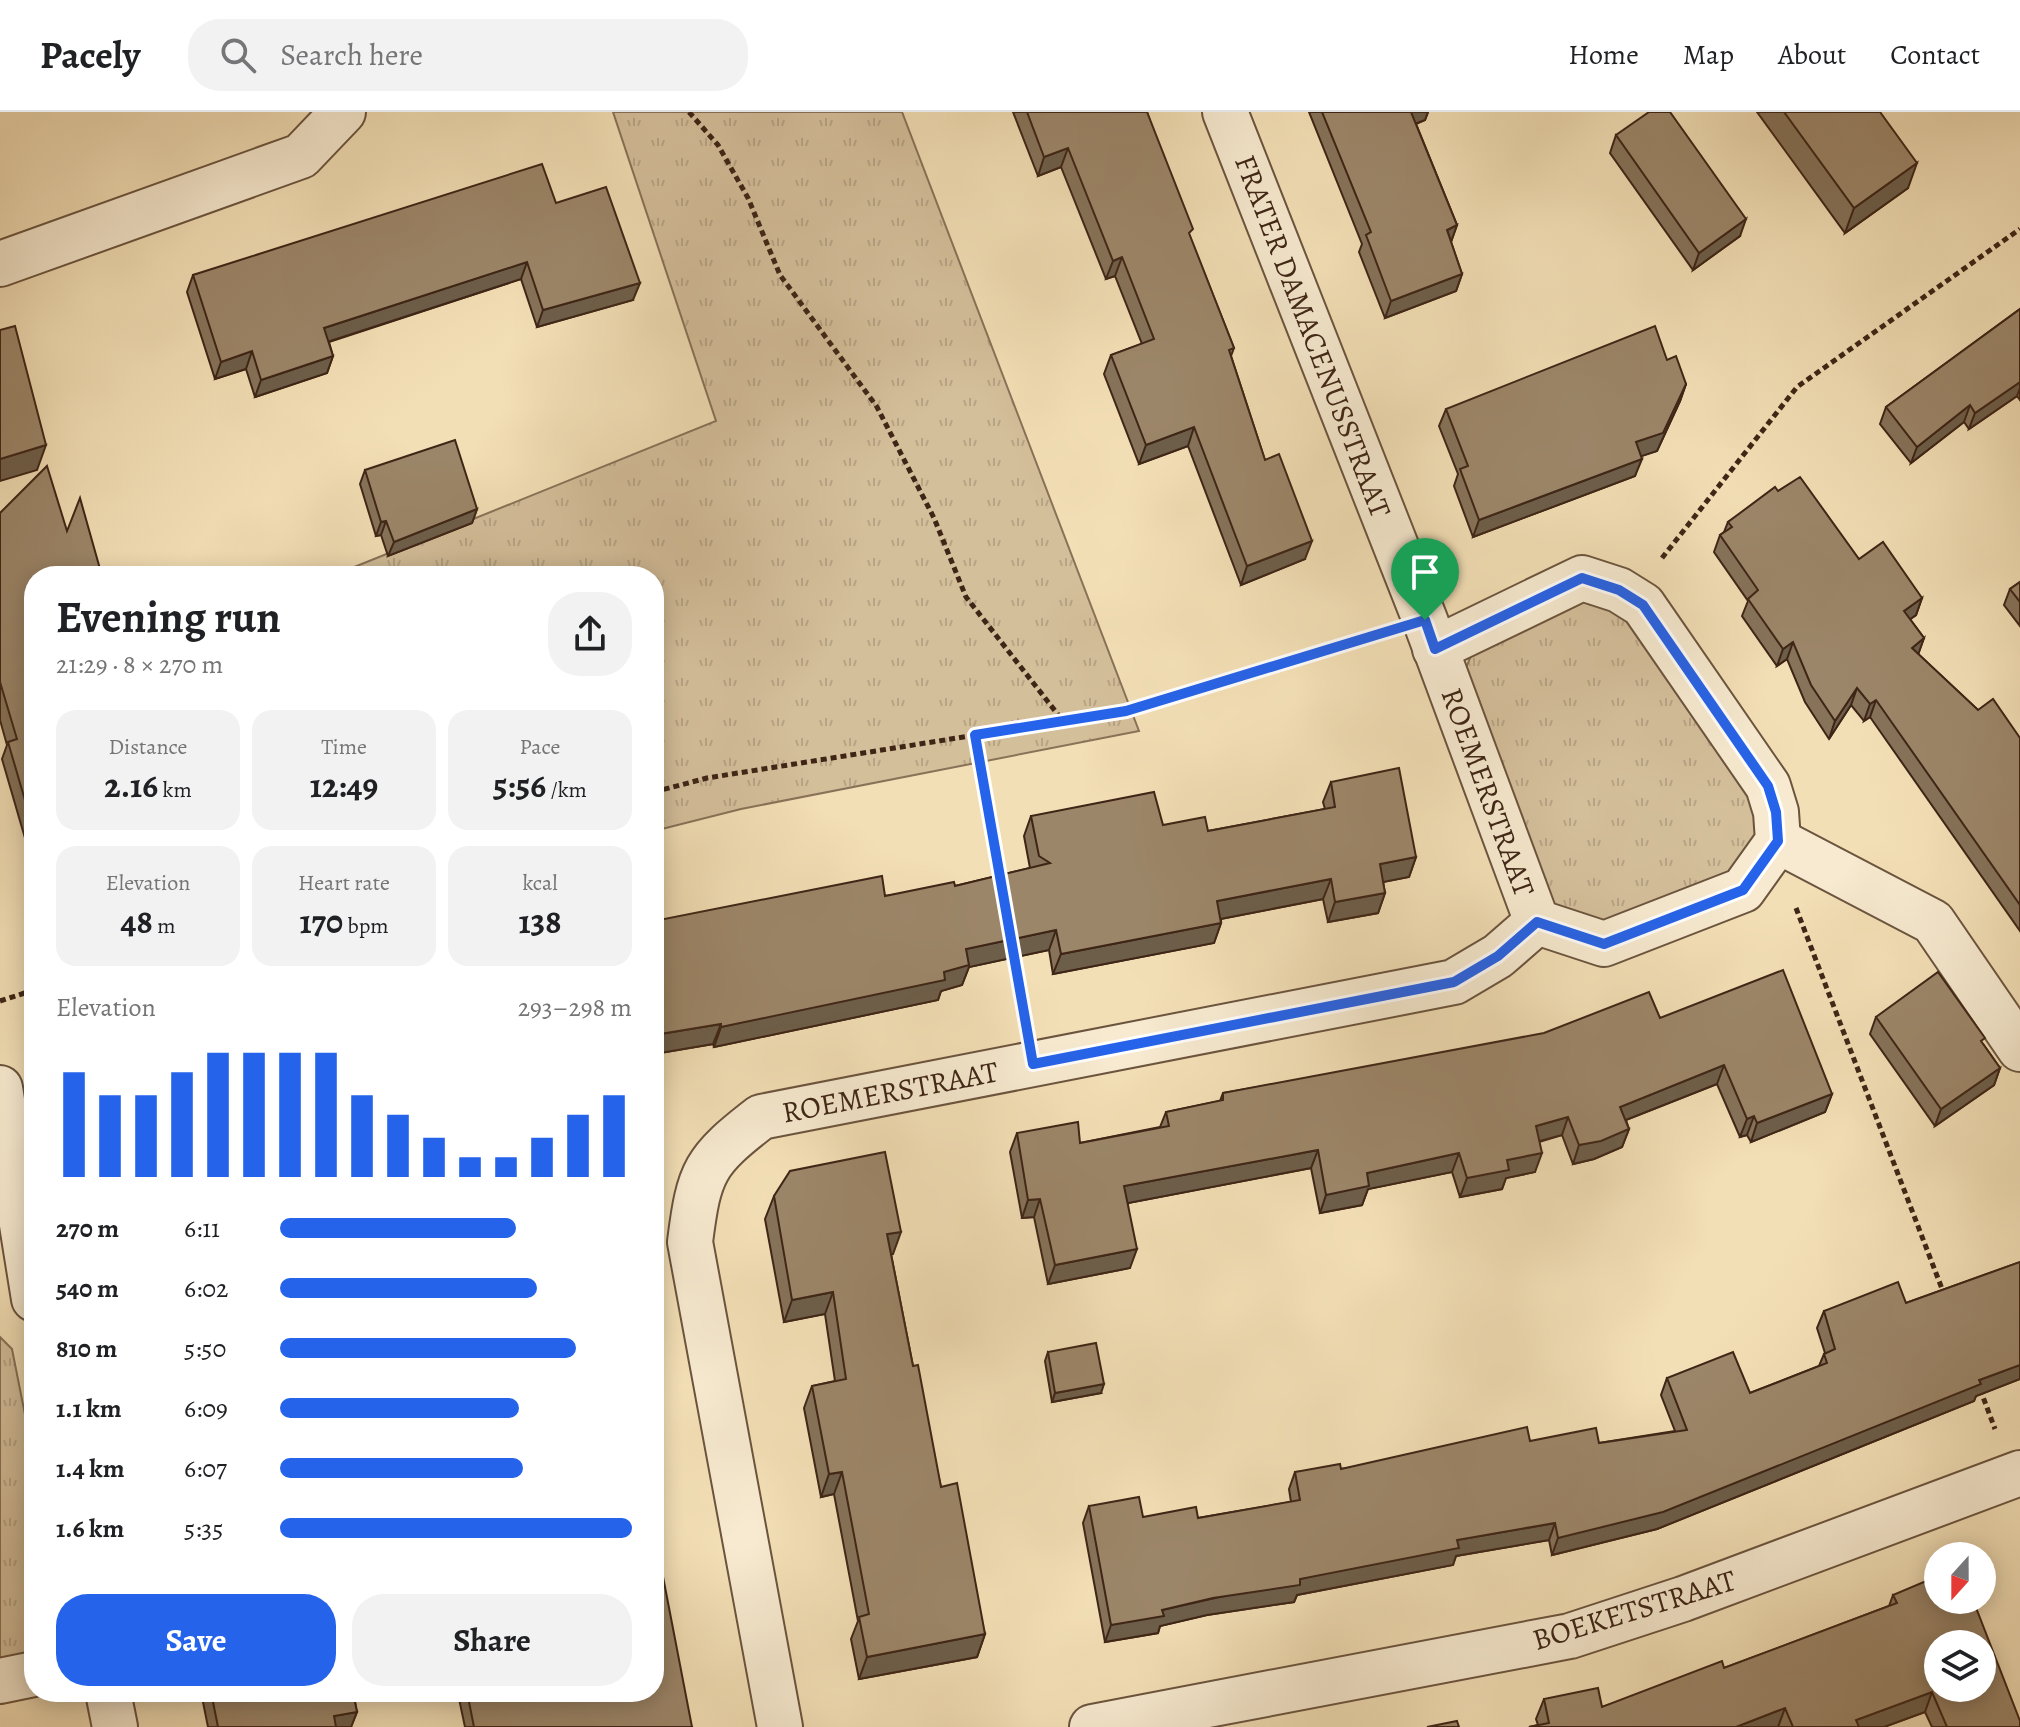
<!DOCTYPE html>
<meta charset="utf-8">
<style>
:root{--surface:#fff;--page:#f2f2f2;--text:#202124;--muted:#757577;--line:#e0e0e0;--accent:#2563eb}
body{margin:0;font-family:Alegreya,serif;background:var(--page);color:var(--text);height:100vh;display:flex;flex-direction:column;font-size:30px;white-space:nowrap}
*{box-sizing:border-box;margin:0}
p{font-size:26px;color:var(--muted)}
.icon{flex:none;width:44px;height:44px;fill:none;stroke:currentColor;stroke-width:2;stroke-linecap:round;stroke-linejoin:round}
.map{position:relative;flex:1;overflow:hidden}
.sheet{position:absolute;left:24px;top:454px;width:640px;height:1136px;display:flex;flex-direction:column;background:var(--surface);border-radius:32px;box-shadow:0 4px 20px #0003}
.sheet>*{flex:none}
.needle{width:52px;rotate:201deg}
.tools{position:absolute;left:1924px;top:1430px;display:grid;gap:16px}
.tools a{display:grid;place-items:center;width:72px;height:72px;border-radius:50%;background:var(--surface);box-shadow:0 4px 20px #0003;font-size:40px}
.pin{position:absolute;display:grid;place-items:center;width:68px;height:68px;color:#fff;margin:-82px -34px;border-radius:50% 50% 50% 0;rotate:-45deg;box-shadow:0 0 8px #0007}
.pin .icon{rotate:45deg}
.round{display:grid;place-items:center;flex:none;width:84px;height:84px;border-radius:32px;background:var(--page)}
.headline{display:flex;align-items:center;justify-content:space-between;height:136px;padding:0 32px}
h1{font-size:44px;font-weight:600;line-height:60px}
.stats{display:grid;grid-template-columns:repeat(3,1fr);gap:12px;height:136px;padding:8px 32px}
.stats div{display:grid;align-content:center;border-radius:20px;background:var(--page);text-align:center}
.stats b{font-size:34px;font-weight:600}
.stats small{font-size:22px;font-weight:400}
.stats p{font-size:22px}
.chart{height:224px;padding:16px 32px}
.chart p{display:flex;justify-content:space-between}
.chart svg{width:100%;height:144px;margin-top:8px;stroke:var(--accent);stroke-width:6}
.action{display:flex;gap:16px;margin-top:auto;padding:16px 32px}
.action a{flex:1;height:92px;border-radius:32px;background:var(--accent);color:#fff;font-size:32px;font-weight:600;line-height:92px;text-align:center}
.action a+a{background:var(--page);color:var(--text)}
ul{padding:0 32px;list-style:none;font-size:26px}
li{display:grid;grid-template-columns:128px 96px 1fr;align-items:center;height:60px}
li i{height:20px;border-radius:10px;background:var(--accent)}
header{display:flex;align-items:center;gap:48px;box-sizing:border-box;height:112px;padding:0 40px;background:var(--surface);border-bottom:2px solid var(--line)}
header strong{font-size:38px}
nav{display:flex;gap:44px;margin-inline-start:auto;font-size:28px}
.search{width:560px;height:72px;background:var(--page);display:flex;align-items:center;gap:20px;box-sizing:border-box;padding:0 28px;border-radius:32px;color:var(--muted);font-size:30px}
.map>svg:first-child{display:block}
</style>
<header>
<strong>Pacely</strong>
<div class="search"><svg class="icon" aria-label="search" viewBox="0 0 24 24"><circle cx="10" cy="10" r="6"/><path d="M15 15l6 6"/></svg>Search here</div>
<nav><a>Home</a><a>Map</a><a>About</a><a>Contact</a></nav>
</header>
<div class="map">
<svg width="2020" height="1615" viewBox="0 0 2020 1615">
<defs>
<pattern id="grass-tufts" width="24" height="20" patternUnits="userSpaceOnUse" patternTransform="scale(2)"><rect width="24" height="20" fill="#d4bf9b"/><path d="M3 7l-1-3M5 7V3M7 7l1-3M15 17l-1-3M17 17v-4M19 17l1-3" fill="none" stroke="#b7a485"/></pattern>
</defs>
<rect width="100%" height="100%" fill="#f3dfb6"/>
<filter id="stains"><feTurbulence type="fractalNoise" baseFrequency=".0025" numOctaves="4"/><feColorMatrix values="0 0 0 0 .2 0 0 0 0 .09 0 0 0 0 .02 0 0 0 .5 -.17"/></filter>
<radialGradient id="worn" r=".72"><stop offset=".6" stop-color="#630" stop-opacity="0"/><stop offset="1" stop-color="#630" stop-opacity=".3"/></radialGradient>
<g fill="url(#grass-tufts)" stroke="#897258" stroke-width="2">
<polygon points="613,0 902,0 1139,619 741,697 654,719 654,464 332,464 716,309"/>
<polygon points="1577,487 1597,487 1633,507 1767,702 1752,753 1609,814 1565,806 1543,778 1463,563 1475,534"/>
<polygon points="0,1225 12,1237 34,1348 34,1539 17,1549 0,1553"/>
</g>
<g fill="none" stroke-linecap="round" stroke-linejoin="round">
<defs>
<g id="minor">
<polyline points="1225,0 1425,508 1537,810"/>
<polyline points="0,152 301,44 343,0"/>
<polyline points="1435,537 1582,466 1619,478 1643,493 1768,674 1776,700 1778,729 1743,778 1604,832 1537,810"/>
<polyline points="1778,729 1933,810 2020,937"/>
<polyline points="0,976 34,1187"/>
<polyline points="0,1569 34,1562"/>
<polyline points="108,1580 115,1615"/>
<path d="M780,1615L690,1130C699,1059 704,1049 761,1005L1454,870L1498,844L1537,810"/>
<polyline points="1092,1615 1570,1524 1683,1487 2020,1361"/>
</g>
</defs>
<use href="#minor" stroke="#6b543e" stroke-width="48"/>
<g stroke="#3e2516" stroke-width="5" stroke-dasharray="6 4" stroke-linecap="butt">
<polyline points="689,0 718,33 748,86 780,163 877,295 934,406 966,485 1063,609"/>
<polyline points="1662,446 1797,275 2020,117"/>
<polyline points="975,623 1001,770"/>
<polyline points="654,680 707,666 1126,599 1378,523"/>
<polyline points="1796,796 1944,1182"/>
<polyline points="1013,839 1024,904"/>
<polyline points="0,889 34,878"/>
<polyline points="1980,1277 1995,1317"/>
</g>
<use href="#minor" stroke="#f7ead0" stroke-width="44"/>
</g>
<g fill="#86735a" stroke="#3e2516" stroke-width="2">
<polygon points="1013,0 1147,0 1190,125 1234,236 1231,244 1265,348 1305,447 1241,473 1188,334 1139,352 1104,262 1111,243 1142,232 1115,164 1106,167 1061,55 1038,64"/>
<polygon points="1309,0 1428,0 1425,8 1416,12 1457,113 1451,130 1462,162 1456,179 1385,206 1359,140 1362,132"/>
<polygon points="1757,0 1880,0 1908,76 1845,121"/>
<polygon points="1616,23 1740,124 1693,158 1610,41"/>
<polygon points="556,91 633,188 537,215 521,167 329,230 333,244 327,261 255,285 246,257 215,267 187,180 193,163"/>
<polygon points="2020,197 2020,288 2017,284 1969,317 1964,310 1911,351 1880,312 1886,295"/>
<polygon points="1667,248 1686,272 1680,289 1657,339 1641,344 1635,364 1473,425 1454,374 1458,362 1439,314 1446,297"/>
<polygon points="365,358 477,397 472,411 388,444 381,423 376,424 360,372"/>
<polygon points="1778,379 1859,447 1922,486 1916,503 1910,507 1924,526 1918,542 1978,598 2020,626 2020,819 1870,605 1864,609 1851,593 1829,627 1805,590 1787,547 1777,554 1742,504 1748,489 1714,440 1720,423 1724,420 1728,410"/>
<polygon points="0,401 67,419 102,464 34,464 34,757 2,647 7,633 0,608"/>
<polygon points="2020,470 2020,514 2004,493 2010,477"/>
<polygon points="1331,670 1416,745 1409,765 1383,770 1385,781 1378,801 1328,810 1323,787 1221,807 1221,811 1214,831 1053,862 1049,838 969,855 962,873 941,879 938,888 714,935 713,932 654,942 885,784 955,774 1030,756 1024,724 1031,704 1163,713 1208,719 1325,697 1323,690"/>
<polygon points="1876,905 1983,932 2000,956 1994,973 1935,1014 1870,922"/>
<polygon points="1660,906 1832,982 1825,1000 1751,1030 1747,1023 1740,1025 1717,972 1626,1008 1629,1017 1622,1035 1594,1047 1573,1052 1562,1023 1539,1030 1535,1060 1506,1066 1502,1077 1460,1085 1452,1060 1368,1077 1362,1093 1320,1101 1311,1056 1128,1091 1130,1156 1048,1172 1034,1105 1022,1106 1010,1040 1017,1021 1080,1031 1160,1015 1166,1000 1220,989 1223,981"/>
<polygon points="774,1084 893,1142 891,1142 913,1254 941,1375 985,1522 977,1545 859,1567 851,1527 858,1509 834,1382 821,1385 804,1296 812,1274 835,1269 825,1202 784,1210 765,1107"/>
<polygon points="2020,1150 2020,1267 1976,1284 1974,1289 1657,1417 1552,1443 1549,1428 1456,1444 1453,1453 1297,1483 1294,1490 1207,1503 1160,1514 1158,1521 1105,1530 1083,1411 1089,1394 1143,1405 1198,1406 1291,1390 1289,1377 1295,1360 1341,1357 1530,1329 1599,1331 1675,1319 1661,1283 1667,1266 1750,1281 1819,1254 1824,1242 1825,1241 1817,1216 1824,1199 1906,1191"/>
<polygon points="1048,1240 1101,1281 1052,1290 1045,1249"/>
<polygon points="1893,1483 2020,1615 1932,1615 1925,1600 1884,1615 1529,1615 1538,1613 1536,1607 1544,1587 1602,1595 1724,1556 1889,1494"/>
<polygon points="201,1580 353,1580 357,1600 351,1615 208,1615"/>
<polygon points="458,1580 654,1580 692,1615 465,1615 458,1582"/>
</g>
<g fill="#6d5e4a" stroke="#3e2516" stroke-width="2">
<polygon points="1410,0 1428,0 1425,8 1404,16"/>
<polygon points="1068,36 1061,55 1038,64 1044,45"/>
<polygon points="1917,51 1908,76 1845,121 1854,96"/>
<polygon points="1746,107 1740,124 1693,158 1699,141"/>
<polygon points="1457,113 1451,130 1447,118"/>
<polygon points="1122,145 1115,164 1106,167 1113,149"/>
<polygon points="527,150 521,167 318,233 324,216"/>
<polygon points="1462,162 1456,179 1385,206 1391,189"/>
<polygon points="640,171 633,188 537,215 543,198"/>
<polygon points="252,239 246,257 215,267 221,250"/>
<polygon points="333,244 327,261 255,285 261,268"/>
<polygon points="2020,270 2020,276 2017,284 1969,317 1975,301"/>
<polygon points="1686,272 1680,289 1657,339 1630,348 1636,330"/>
<polygon points="1970,293 1964,310 1911,351 1917,335"/>
<polygon points="1194,315 1188,334 1139,352 1146,333"/>
<polygon points="46,333 37,358 0,369 0,347"/>
<polygon points="1642,347 1635,364 1473,425 1479,408"/>
<polygon points="477,397 472,411 388,444 394,430"/>
<polygon points="386,409 381,423 376,424 381,410"/>
<polygon points="1312,429 1305,447 1241,473 1247,454"/>
<polygon points="1922,486 1916,503 1898,516 1904,499"/>
<polygon points="1924,526 1918,543 1912,536"/>
<polygon points="1793,530 1787,547 1777,554 1783,537"/>
<polygon points="1857,576 1851,593 1829,627 1835,609"/>
<polygon points="1876,588 1870,605 1864,609 1870,592"/>
<polygon points="1416,745 1409,765 1373,772 1380,752"/>
<polygon points="1331,767 1323,787 1210,809 1217,789"/>
<polygon points="1385,781 1378,801 1328,810 1335,790"/>
<polygon points="1221,811 1214,831 1053,862 1061,842"/>
<polygon points="1056,818 1049,838 969,855 962,873 941,879 938,888 714,935 721,915 944,860 966,837"/>
<polygon points="721,912 713,932 654,942 654,923"/>
<polygon points="1724,953 1717,972 1613,1013 1620,995"/>
<polygon points="2000,956 1994,973 1935,1014 1941,997"/>
<polygon points="1832,982 1825,1000 1751,1030 1757,1011"/>
<polygon points="1754,1004 1747,1023 1740,1025 1747,1007"/>
<polygon points="1568,1005 1562,1023 1529,1032 1536,1014"/>
<polygon points="1629,1017 1622,1035 1594,1047 1573,1052 1579,1033"/>
<polygon points="1318,1038 1311,1056 1118,1093 1124,1074"/>
<polygon points="1459,1041 1452,1060 1368,1077 1362,1093 1320,1101 1326,1083 1367,1061"/>
<polygon points="1542,1041 1535,1060 1506,1066 1502,1077 1460,1085 1467,1066 1507,1048"/>
<polygon points="1040,1087 1034,1105 1022,1106 1028,1088"/>
<polygon points="901,1120 893,1142 878,1144 887,1122"/>
<polygon points="1137,1137 1130,1156 1048,1172 1055,1153"/>
<polygon points="833,1180 825,1202 784,1210 792,1188"/>
<polygon points="2020,1253 2020,1267 1976,1284 1974,1289 1657,1417 1552,1443 1558,1426"/>
<polygon points="1104,1272 1101,1281 1052,1290 1055,1281"/>
<polygon points="842,1360 834,1382 821,1385 829,1362"/>
<polygon points="661,1367 655,1384 654,1384 654,1369"/>
<polygon points="1555,1411 1549,1428 1456,1444 1453,1453 1297,1483 1294,1490 1207,1503 1160,1514 1158,1521 1105,1530 1111,1513 1162,1498 1300,1467 1457,1428"/>
<polygon points="985,1522 977,1545 859,1567 867,1545"/>
<polygon points="1932,1580 1925,1600 1884,1615 1854,1615 1856,1608"/>
<polygon points="1785,1596 1778,1615 1736,1615"/>
<polygon points="357,1600 351,1615 330,1615 334,1604"/>
</g>
<g fill="#9c8669" stroke="#3e2516" stroke-width="2" fill-rule="evenodd">
<polygon points="1027,0 1147,0 1193,117 1189,121 1234,236 1229,238 1265,348 1279,342 1312,429 1247,454 1194,315 1146,333 1111,243 1154,227 1122,145 1113,149 1068,36 1044,45"/>
<polygon points="1322,0 1411,0 1457,113 1447,118 1462,162 1391,189 1366,123 1371,120"/>
<polygon points="1649,0 1670,0 1746,107 1699,141 1616,23"/>
<polygon points="1784,0 1880,0 1917,51 1854,96"/>
<polygon points="542,52 556,91 606,75 640,171 543,198 527,150 324,216 333,244 261,268 252,239 221,250 193,163"/>
<polygon points="2020,197 2020,270 1975,301 1970,293 1917,335 1886,295"/>
<polygon points="15,214 46,333 0,347 0,218"/>
<polygon points="1655,214 1667,248 1676,244 1686,272 1663,321 1636,330 1642,347 1479,408 1460,357 1468,354 1446,297"/>
<polygon points="455,328 477,397 394,430 386,409 381,410 365,358"/>
<polygon points="47,354 67,419 80,386 102,464 34,464 34,719 8,630 17,627 0,570 0,401"/>
<polygon points="1800,365 1859,447 1883,430 1922,486 1904,499 1924,526 1912,536 1978,598 1993,587 2020,626 2020,793 1876,588 1870,592 1857,576 1835,609 1811,573 1793,530 1783,537 1748,487 1758,478 1720,423 1732,415 1728,410 1775,375 1778,379"/>
<polygon points="2020,470 2020,490 2010,477"/>
<polygon points="1399,656 1416,745 1380,752 1385,781 1335,790 1331,767 1217,789 1221,811 1061,842 1056,818 966,837 969,853 944,860 945,868 721,915 721,912 654,923 654,809 882,764 885,784 954,770 955,774 1050,751 1039,744 1031,704 1154,680 1163,713 1205,705 1208,719 1335,695 1331,670"/>
<polygon points="1783,858 1832,982 1757,1011 1754,1004 1747,1007 1724,953 1620,995 1629,1017 1601,1029 1579,1033 1568,1005 1536,1014 1542,1041 1507,1048 1509,1058 1467,1066 1459,1041 1367,1061 1369,1074 1326,1083 1318,1038 1124,1074 1137,1137 1055,1153 1040,1087 1028,1088 1017,1021 1078,1010 1080,1031 1169,1014 1166,1000 1223,988 1223,981 1544,921 1649,880 1660,906"/>
<polygon points="1938,860 1985,926 1981,929 2000,956 1941,997 1876,905"/>
<polygon points="885,1040 901,1120 887,1122 913,1254 918,1253 941,1375 957,1371 985,1522 867,1545 859,1505 869,1502 842,1360 829,1362 812,1274 846,1267 833,1180 792,1188 774,1084 790,1059"/>
<polygon points="2020,1150 2020,1253 1979,1268 1981,1272 1663,1400 1558,1426 1555,1411 1457,1428 1459,1436 1300,1467 1300,1473 1213,1486 1162,1498 1164,1504 1111,1513 1089,1394 1139,1385 1143,1405 1196,1395 1198,1406 1300,1388 1295,1360 1340,1352 1341,1357 1527,1315 1530,1329 1596,1316 1599,1331 1687,1318 1667,1266 1733,1240 1750,1281 1827,1251 1824,1242 1835,1237 1824,1199 1898,1170 1906,1191"/>
<polygon points="1096,1231 1104,1272 1055,1281 1048,1240"/>
<polygon points="654,1331 661,1367 654,1369"/>
<polygon points="654,1418 692,1615 474,1615 467,1580 654,1580"/>
<path d="M1938,1464V1488H1973L2020,1609V1615H1947L1932,1580L1856,1608L1859,1615H1793L1785,1596L1736,1615H1529L1549,1611L1544,1587L1598,1576L1602,1595L1722,1549L1724,1556L1897,1491L1893,1483ZM1938,1532H1982V1576H1938Z"/>
<polygon points="211,1580 353,1580 357,1600 334,1604 336,1615 218,1615"/>
<polygon points="1457,1609 1459,1615 1427,1615"/>
</g>
<g fill="none" stroke-linecap="round" stroke-linejoin="round">
<defs>
<polygon id="route" points="1582,466 1619,478 1643,493 1768,674 1776,700 1778,729 1743,778 1604,832 1537,810 1498,844 1454,870 1033,952 975,623 1126,599 1425,508 1435,537"/>
</defs>
<use href="#route" stroke="#fff" stroke-width="16"/>
<use href="#route" stroke="#2563eb" stroke-width="10"/>
</g>
<g text-anchor="middle" stroke-width="8" stroke-linejoin="round" paint-order="stroke">
<g font-size="30" fill="#3e2516" stroke="#f7ead0">
<text transform="translate(1313 224) rotate(69)" y="10">FRATER DAMACENUSSTRAAT</text>
<text transform="translate(1488 680) rotate(70)" y="10">ROEMERSTRAAT</text>
<text transform="translate(890 980) rotate(-11)" y="10">ROEMERSTRAAT</text>
<text transform="translate(1634 1498) rotate(-17)" y="10">BOEKETSTRAAT</text>
</g>
</g>
<rect width="100%" height="100%" filter="url(#stains)"/>
<rect width="100%" height="100%" fill="url(#worn)"/>
</svg>
<div class="tools">
<a><svg class="needle" viewBox="-14 -14 28 28"><path d="M0-13l5 13h-10z" fill="#e53935"/><path d="M0 13l5-13h-10z" fill="#757577"/></svg></a>
<a><svg class="icon" aria-label="layers" viewBox="0 0 24 24"><path d="M12 4l9 5-9 5-9-5zM3 14l9 5 9-5"/></svg></a>
</div>
<div class="pin" style="left:1425px;top:508px;background:#1e9e55"><svg class="icon" aria-label="arrive" viewBox="0 0 24 24"><path d="M6 21V4h12l-3 4 3 4H6"/></svg></div>
<section class="sheet">
<div class="headline"><div><h1>Evening run</h1><p>21:29 · 8 × 270 m</p></div><a class="round"><svg class="icon" aria-label="share" viewBox="0 0 24 24"><path d="M12 15V3M7 8l5-5 5 5M5 13v7h14v-7"/></svg></a></div>
<div class="stats">
<div><p>Distance</p><b>2.16<small> km</small></b></div>
<div><p>Time</p><b>12:49</b></div>
<div><p>Pace</p><b>5:56<small> /km</small></b></div>
</div>
<div class="stats">
<div><p>Elevation</p><b>48<small> m</small></b></div>
<div><p>Heart rate</p><b>170<small> bpm</small></b></div>
<div><p>kcal</p><b>138</b></div>
</div>
<div class="chart"><p><span>Elevation</span>293–298 m</p>
<svg viewBox="0 0 160 44" preserveAspectRatio="none"><path d="M5 44V12M15 44V19M25 44V19M35 44V12M45 44V6M55 44V6M65 44V6M75 44V6M85 44V19M95 44V25M105 44V32M115 44V38M125 44V38M135 44V32M145 44V25M155 44V19"/></svg>
</div>
<ul>
<li><b>270 m</b>6:11<i style="width:67%"></i></li>
<li><b>540 m</b>6:02<i style="width:73%"></i></li>
<li><b>810 m</b>5:50<i style="width:84%"></i></li>
<li><b>1.1 km</b>6:09<i style="width:68%"></i></li>
<li><b>1.4 km</b>6:07<i style="width:69%"></i></li>
<li><b>1.6 km</b>5:35<i style="width:100%"></i></li>
</ul>
<div class="action"><a>Save</a><a>Share</a></div>
</section>
</div>
